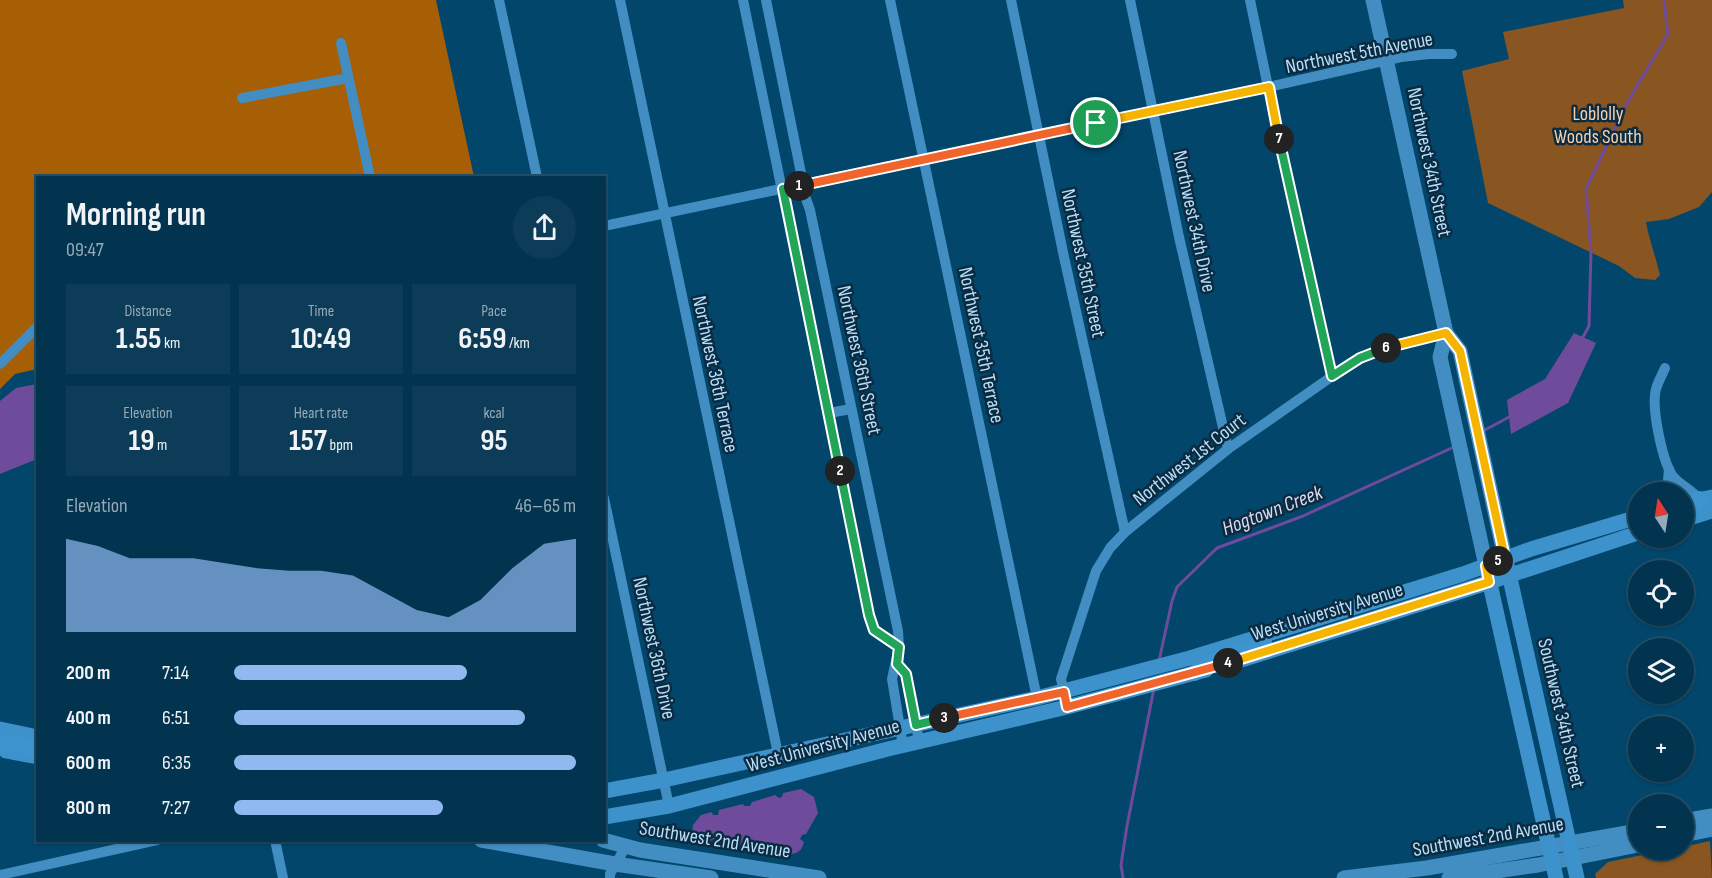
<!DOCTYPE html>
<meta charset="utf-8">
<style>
:root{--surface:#023450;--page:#0c3c57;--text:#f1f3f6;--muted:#96aab7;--line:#234f67;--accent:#90b9f0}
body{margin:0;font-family:"Sofia Sans Condensed",sans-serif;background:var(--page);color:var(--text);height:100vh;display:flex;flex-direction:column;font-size:22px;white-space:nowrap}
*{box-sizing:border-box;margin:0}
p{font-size:20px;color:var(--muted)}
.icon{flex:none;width:33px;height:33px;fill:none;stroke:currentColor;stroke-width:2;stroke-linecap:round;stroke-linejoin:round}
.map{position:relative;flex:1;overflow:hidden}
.details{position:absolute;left:36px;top:176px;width:570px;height:666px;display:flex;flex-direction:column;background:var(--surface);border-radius:0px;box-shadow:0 2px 4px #0004,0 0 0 2px var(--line)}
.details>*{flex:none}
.needle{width:39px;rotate:348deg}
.tools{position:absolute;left:1628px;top:482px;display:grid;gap:12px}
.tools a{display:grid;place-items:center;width:66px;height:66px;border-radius:50%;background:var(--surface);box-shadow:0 2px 4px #0004,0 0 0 2px var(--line);font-size:30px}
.pin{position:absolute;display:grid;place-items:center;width:51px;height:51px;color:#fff;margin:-26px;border:3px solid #fff;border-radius:50%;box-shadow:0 2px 6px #0007}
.km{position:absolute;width:30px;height:30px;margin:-15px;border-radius:50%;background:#222;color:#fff;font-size:16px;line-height:30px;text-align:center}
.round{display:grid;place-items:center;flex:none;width:63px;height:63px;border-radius:32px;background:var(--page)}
.headline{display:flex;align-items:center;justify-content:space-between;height:102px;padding:0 30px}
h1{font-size:33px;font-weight:700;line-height:45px}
.metrics{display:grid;grid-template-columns:repeat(3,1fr);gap:9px;height:102px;padding:6px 30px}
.metrics div{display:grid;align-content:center;border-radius:0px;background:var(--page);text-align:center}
.metrics b{font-size:30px;font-weight:700}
.metrics small{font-size:16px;font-weight:400}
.metrics p{font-size:16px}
.chart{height:168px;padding:12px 30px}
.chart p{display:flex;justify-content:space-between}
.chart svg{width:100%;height:108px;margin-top:6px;fill:var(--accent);opacity:.7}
ul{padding:0 30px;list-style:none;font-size:20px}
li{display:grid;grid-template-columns:96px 72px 1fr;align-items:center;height:45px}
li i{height:15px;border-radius:8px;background:var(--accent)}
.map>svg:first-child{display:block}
</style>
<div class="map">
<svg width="1712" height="878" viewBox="0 0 1712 878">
<rect width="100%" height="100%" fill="#02466b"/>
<g fill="#895520">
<path d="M1623,0H1712V192L1699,207L1669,219L1646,222C1649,240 1656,257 1660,275L1655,280L1635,278L1619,266L1488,203L1462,71L1509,59L1503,32L1624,8Z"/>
<polygon points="1710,841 1712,878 1596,878 1595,874 1608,862 1672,849 1683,849 1683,847"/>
</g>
<polygon fill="#a75f05" points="0,0 436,0 474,177 38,177 37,369 15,374 0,389"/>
<g fill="#6e4c9b">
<polygon points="1574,333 1596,343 1568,403 1511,434 1507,400 1545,379"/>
<polygon points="37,384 37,459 0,474 0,401 16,388"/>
<path d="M801,789L814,797L818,813L806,834L802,835L800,839L804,842C801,855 792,855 780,853L776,849L773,852L749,849L746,844L741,847L716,844V841L713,839L708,843C698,841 691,836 693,825L701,815L712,812L713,815H718L719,810L743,804L744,806H750L752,802L775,795L779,798L782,797L783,793Z"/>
</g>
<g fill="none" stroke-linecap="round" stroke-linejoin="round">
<g stroke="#6e4c9b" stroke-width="3">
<polyline points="1582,339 1589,326 1591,252 1586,189 1627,103 1668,34 1664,0"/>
<polyline points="1483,431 1511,416"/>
<polyline points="1159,661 1172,601 1177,587 1217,548 1303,516 1456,446"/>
<polyline points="1123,878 1121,865 1127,826 1154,688"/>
</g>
<g stroke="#428ec2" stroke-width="10">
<polyline points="499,0 537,177"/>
<polyline points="620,0 778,754"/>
<polyline points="743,0 869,615 874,630 899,647"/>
<polyline points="766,0 801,173 801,185 810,210 898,631 899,647 892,679 903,746"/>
<polyline points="890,0 1037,698"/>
<polyline points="1011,0 1064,257 1125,532"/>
<polyline points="1130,0 1179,237 1228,449"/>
<polyline points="1250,0 1284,164 1332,376"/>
<polyline points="341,43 370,177"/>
<polyline points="242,98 348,78"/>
<polyline points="604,226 1268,87 1401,57 1429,54 1452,54"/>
<polyline points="0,364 38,326"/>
<path d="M1665,368C1662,375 1658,382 1656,389C1651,407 1662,459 1672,475C1678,484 1691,489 1699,499"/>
<polyline points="829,413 851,409"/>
<polyline points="1667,492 1669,469"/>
<polyline points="604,498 669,806"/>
<polyline points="897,664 906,674 919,741"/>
<polyline points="1065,698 1061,679 1096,571 1110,548 1125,532 1228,449 1351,363 1374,352 1446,333"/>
<polyline points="275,840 283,878"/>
<polyline points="0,875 157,840"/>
<polyline points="610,878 610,874 626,846"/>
</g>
<g stroke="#428ec2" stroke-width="15">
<polyline points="1373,0 1446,333 1460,351 1505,558"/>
<polyline points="1446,333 1440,357 1486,566"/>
<polyline points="1683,821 1712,816"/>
<polyline points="1683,835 1712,829"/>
<polyline points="481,840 615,864 711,878"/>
<polyline points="603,840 640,850 819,878"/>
<polyline points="1344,878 1427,868 1638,831"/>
<polyline points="1449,878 1538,865 1638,845"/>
</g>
<g stroke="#3e92cc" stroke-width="15">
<polyline points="1683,503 1712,497"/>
<polyline points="1683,520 1712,511"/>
<polyline points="1507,565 1577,878"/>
<polyline points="1488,575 1556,878"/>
<polyline points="1241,660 1465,590 1638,533"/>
<polyline points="0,729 38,737"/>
<polyline points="6,751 38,757"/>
<polyline points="604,791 664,780 1037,698 1190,658 1463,574 1531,549 1638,517"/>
<polyline points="604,817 669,806 888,749 1067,707 1206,670"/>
</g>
<g stroke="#3d94cf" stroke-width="16">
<polyline points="1683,514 1689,512 1699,499"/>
<polyline points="1194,673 1223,657 1258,646 1264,641 1264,635"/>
<polyline points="0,745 8,743 38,748"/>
</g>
</g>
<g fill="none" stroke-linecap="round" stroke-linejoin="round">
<defs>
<polyline id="split-1" points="799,186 1096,123"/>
<polyline id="split-2" points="799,186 783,189 840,471"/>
<polyline id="split-3" points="840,471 869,615 874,630 899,647 897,664 906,674 916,725 944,718"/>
<polyline id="split-4" points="944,718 1064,692 1067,707 1228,663"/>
<polyline id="split-5" points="1228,663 1489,582 1486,566 1498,561"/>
<polyline id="split-6" points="1386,348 1446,333 1460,351 1505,558 1498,561"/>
<polyline id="split-7" points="1279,139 1332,376 1360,358 1386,348"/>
<polyline id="split-8" points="1096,123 1269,87 1279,139"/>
</defs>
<use href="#split-1" stroke="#fff" stroke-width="12"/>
<use href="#split-2" stroke="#fff" stroke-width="12"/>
<use href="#split-3" stroke="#fff" stroke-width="12"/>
<use href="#split-4" stroke="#fff" stroke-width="12"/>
<use href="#split-5" stroke="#fff" stroke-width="12"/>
<use href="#split-6" stroke="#fff" stroke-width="12"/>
<use href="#split-7" stroke="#fff" stroke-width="12"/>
<use href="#split-8" stroke="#fff" stroke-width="12"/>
<use href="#split-1" stroke="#f0652b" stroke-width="8"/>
<use href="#split-2" stroke="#22a559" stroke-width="8"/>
<use href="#split-3" stroke="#22a559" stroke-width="8"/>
<use href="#split-4" stroke="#f0652b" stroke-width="8"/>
<use href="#split-5" stroke="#f5b400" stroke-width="8"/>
<use href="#split-6" stroke="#f5b400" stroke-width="8"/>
<use href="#split-7" stroke="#22a559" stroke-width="8"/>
<use href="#split-8" stroke="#f5b400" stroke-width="8"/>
</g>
<g text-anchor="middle" stroke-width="5" stroke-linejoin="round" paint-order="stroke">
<g font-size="20" fill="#b9defa" stroke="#0a2b40">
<text transform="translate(1359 52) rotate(-11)" y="7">Northwest 5th Avenue</text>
<text transform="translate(1430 162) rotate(78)" y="7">Northwest 34th Street</text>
<text transform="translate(1195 221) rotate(78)" y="7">Northwest 34th Drive</text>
<text transform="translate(1084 263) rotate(78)" y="7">Northwest 35th Street</text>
<text transform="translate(982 345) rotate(78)" y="7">Northwest 35th Terrace</text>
<text transform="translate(860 360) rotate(78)" y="7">Northwest 36th Street</text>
<text transform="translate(716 374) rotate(78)" y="7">Northwest 36th Terrace</text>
<text transform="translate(1189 459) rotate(-38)" y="7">Northwest 1st Court</text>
<text transform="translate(1327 611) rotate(-17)" y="7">West University Avenue</text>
<text transform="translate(655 648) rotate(78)" y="7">Northwest 36th Drive</text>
<text transform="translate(1562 713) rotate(77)" y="7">Southwest 34th Street</text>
<text transform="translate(823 745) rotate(-15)" y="7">West University Avenue</text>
<text transform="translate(1488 836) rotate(-10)" y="7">Southwest 2nd Avenue</text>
<text transform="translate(715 839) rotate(9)" y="7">Southwest 2nd Avenue</text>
</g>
<g font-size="20" fill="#f7d0ae" stroke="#0a2b40">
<text x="1598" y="120">Loblolly<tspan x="1598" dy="23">Woods South</tspan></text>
</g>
<g font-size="21" font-style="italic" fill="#dfd7ee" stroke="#0a2b40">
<text transform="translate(1272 510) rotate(-21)" y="7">Hogtown Creek</text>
</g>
</g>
</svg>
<div class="tools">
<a><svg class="needle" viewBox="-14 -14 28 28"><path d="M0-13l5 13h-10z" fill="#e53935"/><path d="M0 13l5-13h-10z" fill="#96aab7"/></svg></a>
<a><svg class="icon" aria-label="locate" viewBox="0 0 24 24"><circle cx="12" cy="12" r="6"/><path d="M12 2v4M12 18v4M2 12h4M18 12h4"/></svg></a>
<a><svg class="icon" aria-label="layers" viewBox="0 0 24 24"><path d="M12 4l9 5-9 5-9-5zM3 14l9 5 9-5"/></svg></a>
<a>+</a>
<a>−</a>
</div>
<div class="pin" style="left:1096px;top:123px;background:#1e9e55"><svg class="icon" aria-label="arrive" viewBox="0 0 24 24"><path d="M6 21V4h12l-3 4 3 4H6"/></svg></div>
<b class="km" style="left:799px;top:186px">1</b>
<b class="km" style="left:840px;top:471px">2</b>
<b class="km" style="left:944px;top:718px">3</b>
<b class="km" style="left:1228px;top:663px">4</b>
<b class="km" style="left:1498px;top:561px">5</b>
<b class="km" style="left:1386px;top:348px">6</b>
<b class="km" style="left:1279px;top:139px">7</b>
<section class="details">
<div class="headline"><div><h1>Morning run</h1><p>09:47</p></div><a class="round"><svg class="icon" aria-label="share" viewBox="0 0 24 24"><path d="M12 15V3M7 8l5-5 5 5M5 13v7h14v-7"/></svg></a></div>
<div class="metrics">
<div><p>Distance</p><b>1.55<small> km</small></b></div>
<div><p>Time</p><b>10:49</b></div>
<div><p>Pace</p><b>6:59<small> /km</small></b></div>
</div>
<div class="metrics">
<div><p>Elevation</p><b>19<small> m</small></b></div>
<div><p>Heart rate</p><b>157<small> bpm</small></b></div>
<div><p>kcal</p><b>95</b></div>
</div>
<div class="chart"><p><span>Elevation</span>46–65 m</p>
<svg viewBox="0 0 160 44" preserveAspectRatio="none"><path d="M0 44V6L10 9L20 14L30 14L40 14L50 16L60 18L70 19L80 19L90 21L100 28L110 35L120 38L130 31L140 18L150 8L160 6V44z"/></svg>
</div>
<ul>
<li><b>200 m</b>7:14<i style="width:68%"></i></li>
<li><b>400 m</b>6:51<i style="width:85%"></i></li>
<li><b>600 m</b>6:35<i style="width:100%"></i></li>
<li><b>800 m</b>7:27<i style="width:61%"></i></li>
</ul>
</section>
</div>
